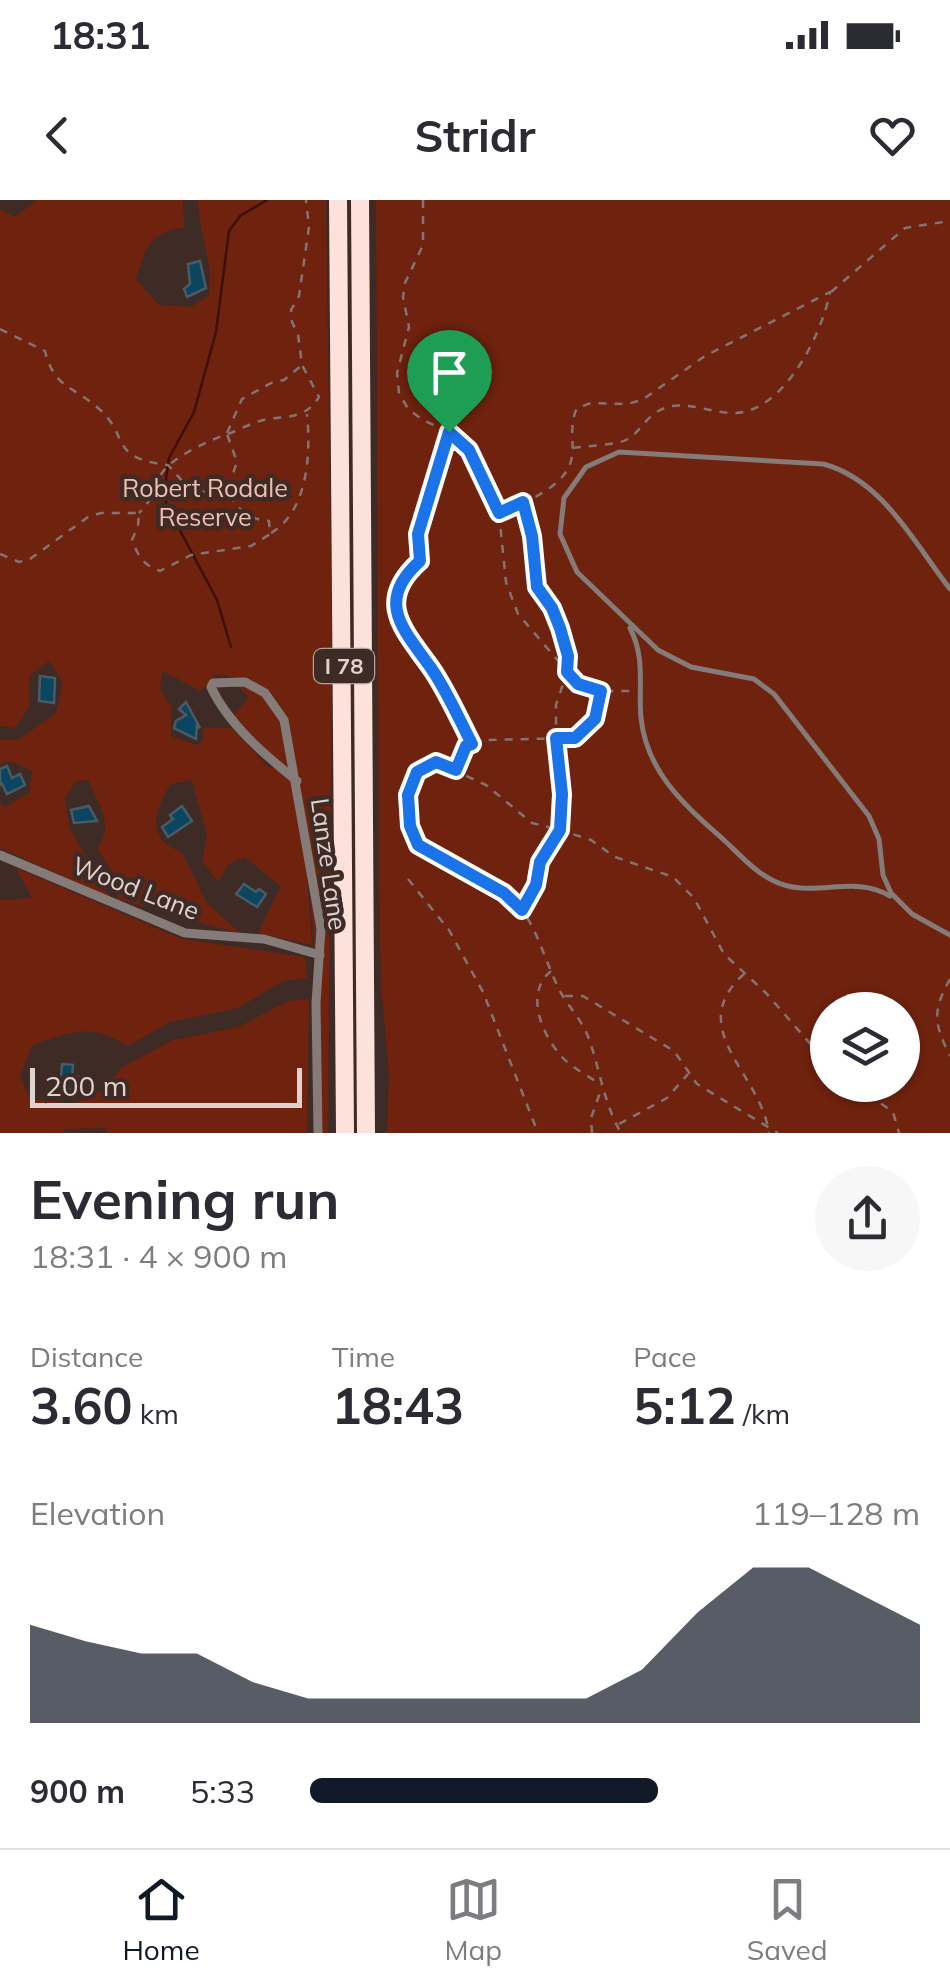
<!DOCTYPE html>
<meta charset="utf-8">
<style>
:root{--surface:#fff;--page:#f7f7f7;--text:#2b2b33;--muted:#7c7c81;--line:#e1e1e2;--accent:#111827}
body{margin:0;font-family:Mulish,sans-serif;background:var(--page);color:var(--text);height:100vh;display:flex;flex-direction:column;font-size:38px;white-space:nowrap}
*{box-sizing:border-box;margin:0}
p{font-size:32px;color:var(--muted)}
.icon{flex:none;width:55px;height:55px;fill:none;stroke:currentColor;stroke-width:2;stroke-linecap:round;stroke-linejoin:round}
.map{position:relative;height:933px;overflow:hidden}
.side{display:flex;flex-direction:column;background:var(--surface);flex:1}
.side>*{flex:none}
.buttons{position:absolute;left:810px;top:792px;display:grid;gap:20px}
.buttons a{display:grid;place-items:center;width:110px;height:110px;border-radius:50%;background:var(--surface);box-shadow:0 2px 8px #0004;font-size:50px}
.scale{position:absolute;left:30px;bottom:25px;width:272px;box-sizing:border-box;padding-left:10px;border:5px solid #e0d3cf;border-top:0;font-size:28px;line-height:35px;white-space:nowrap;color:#e0d3cf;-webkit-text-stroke:8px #3e2b26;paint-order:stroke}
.pin{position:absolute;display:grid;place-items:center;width:85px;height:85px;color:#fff;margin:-102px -42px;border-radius:50% 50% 50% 0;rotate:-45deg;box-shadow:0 0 10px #0007}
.pin .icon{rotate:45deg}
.round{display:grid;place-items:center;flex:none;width:105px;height:105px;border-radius:52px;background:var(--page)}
.head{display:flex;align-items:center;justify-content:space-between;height:170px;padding:0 30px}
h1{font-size:55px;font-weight:700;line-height:75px}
.metrics{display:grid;grid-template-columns:repeat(3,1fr);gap:15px;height:170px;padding:10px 30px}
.metrics div{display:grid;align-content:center}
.metrics b{font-size:50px;font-weight:700}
.metrics small{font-size:28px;font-weight:400}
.metrics p{font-size:28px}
.chart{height:280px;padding:20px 30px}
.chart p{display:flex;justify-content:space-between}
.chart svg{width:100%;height:180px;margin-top:10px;fill:var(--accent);opacity:.7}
ul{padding:0 30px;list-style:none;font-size:32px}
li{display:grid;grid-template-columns:160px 120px 1fr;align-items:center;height:75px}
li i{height:25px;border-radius:12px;background:var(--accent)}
.status{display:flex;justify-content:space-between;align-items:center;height:70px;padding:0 50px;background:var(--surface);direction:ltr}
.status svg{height:28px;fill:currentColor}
header{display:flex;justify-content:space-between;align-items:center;height:130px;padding:0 30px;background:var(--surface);font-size:45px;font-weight:700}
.dock{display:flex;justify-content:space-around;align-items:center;height:140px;border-top:2px solid var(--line);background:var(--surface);font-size:28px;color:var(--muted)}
.dock a{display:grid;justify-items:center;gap:5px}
.dock .current{color:var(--accent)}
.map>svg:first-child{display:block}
</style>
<div class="status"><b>18:31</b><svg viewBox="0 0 49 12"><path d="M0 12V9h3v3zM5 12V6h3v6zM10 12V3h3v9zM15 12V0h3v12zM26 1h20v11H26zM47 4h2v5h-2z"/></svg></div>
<header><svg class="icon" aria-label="back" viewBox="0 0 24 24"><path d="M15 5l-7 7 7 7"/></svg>Stridr<svg class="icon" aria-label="heart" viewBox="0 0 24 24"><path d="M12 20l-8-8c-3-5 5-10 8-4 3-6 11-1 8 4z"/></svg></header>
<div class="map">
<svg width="950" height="933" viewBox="0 0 950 933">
<rect width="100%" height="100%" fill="#3e2b26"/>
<g fill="#6f220e" fill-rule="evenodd">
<path d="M37,0H183L184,28C148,32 146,49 136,79L159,105L191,107L208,96C215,63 198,33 198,0H326L332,442L328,933H320C317,826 318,718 299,612L295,607L306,665L312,745L258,733L281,687L245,657L229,664L218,682L202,661L207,636L192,580L171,584C154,610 145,640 182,652L206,702L241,734L117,699C120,679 108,665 97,649C114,624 100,606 88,580L75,582L65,599L70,629L109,697L0,648V603L5,607L29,593L32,571L10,561L0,564V540H18L56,513L63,483L49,461L29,476V507L15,528L0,526V9L15,17ZM162,471L201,491L215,475H228L249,497L234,515L280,566L269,568L232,528H203V541L197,545L171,536V507L160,489Z"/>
<path d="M376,0H950V933H387L389,874L381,786L379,683ZM828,810H902V885H828Z"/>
<path d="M16,668L182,739L305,757L307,778L283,781L238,808L170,822L128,846C90,822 71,832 32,845L20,877L30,899L73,904L104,890L121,868L173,840L238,827L288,801L309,799L307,933H108L106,928L64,929L63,933H0V700L32,698Z"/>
</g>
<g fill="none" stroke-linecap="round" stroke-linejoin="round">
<polyline stroke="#3d1006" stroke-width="2.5" points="231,447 217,400 166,304 166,278 169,258 194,212 216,132 229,31 240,16 267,0"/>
</g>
<g fill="#0b4661" stroke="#485b67" stroke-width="2.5">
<polygon points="200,61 206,88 187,97 184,89 190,84 188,64"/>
<polygon points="40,476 55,478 54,503 39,501"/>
<polygon points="186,502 200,528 197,525 196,539 174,528 176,521 186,515 179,509"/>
<polygon points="7,566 12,578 20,574 25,585 7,594 2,584 0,585 0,569"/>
<polygon points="89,606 97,621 74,623 71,610"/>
<polygon points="182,606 192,621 168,637 162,627 173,619 170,615"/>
<polygon points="244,684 256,692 259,689 266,694 257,707 236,694"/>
<polygon points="62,864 73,865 72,876 78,877 76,888 60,891"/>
</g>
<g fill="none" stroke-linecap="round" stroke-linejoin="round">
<g stroke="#857570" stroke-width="2.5" stroke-dasharray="8 8" stroke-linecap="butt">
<polyline points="423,0 423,45 405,83 403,97 409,127 397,173 399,193 408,209 423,220 449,232 469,250 498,311"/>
<polyline points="831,92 905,28 950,21"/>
<path d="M0,129L45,151C54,188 73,186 98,208C131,236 107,258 168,265C197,296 181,292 226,291"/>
<polyline points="227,233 242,199 271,183 284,180 302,165"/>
<path d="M228,234C241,229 255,221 268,219C290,216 306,218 319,197L302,165L298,134L292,122L291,110L299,96L309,27L306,0"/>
<path d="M448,235L417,334L420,361C374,402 404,429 430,468C446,491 459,519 472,544"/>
<path d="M573,248C585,246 616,245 626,240C641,233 646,213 668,207C688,201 714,214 736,213C785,210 822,134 830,92L705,156L642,200L627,204L591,203L577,208C569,225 574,238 572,256C569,286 524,303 499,313L506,382L518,414L578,484L601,491H634"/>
<polyline points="524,303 533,336 537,387 552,408 568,456 567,472 556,505 556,552 561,593 560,630 591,640 615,657 673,677 694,698 724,754 766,793 828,864"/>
<path d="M271,333C308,311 311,254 307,214"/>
<path d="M0,354L19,362L30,359L88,317L101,313H139L138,326L132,340C138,356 143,365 160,371L191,355L251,346L270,334L269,321C249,320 237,309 227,291L237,262L227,234C208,241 167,259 159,278C152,292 151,302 139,313"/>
<polyline points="457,568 466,545 486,540 575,538 595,519 601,491"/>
<polyline points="408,679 449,730 483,792 538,933"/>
<path d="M522,710L536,685L540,662L560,630L532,623L486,585L436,562L417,572C376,676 481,655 522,710C539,733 547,767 561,793C570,808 583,822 589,839C600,870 604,904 621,933"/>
<path d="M551,771C524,793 542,835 562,857C572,868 589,876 601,885"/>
<path d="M744,774C683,829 761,873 769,933"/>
<path d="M950,779C932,811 934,824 950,856"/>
<polyline points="565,796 583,796 674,851 697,884 778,933"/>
<polyline points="855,885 893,912 899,933"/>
<polyline points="619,924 667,898 688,874"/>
<polyline points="592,933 591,918 602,887"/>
</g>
<g stroke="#857b78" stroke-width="5">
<path d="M950,389C915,344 882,279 823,264L619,252L586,267L564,298L560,334L577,372L658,450L691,467L754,479L774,494L869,616L879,639L883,675L891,693L912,714L950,735"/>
<path d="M630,428C646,459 638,486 641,518C647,574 686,606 725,641C739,654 754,671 772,680C811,701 852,673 890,696"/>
</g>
<g stroke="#857b78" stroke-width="9">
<path d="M297,581C265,555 228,524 211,487L213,483L245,482L265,493L284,520L321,729L316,803L318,933"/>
<polyline points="0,655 185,733 264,739 320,755"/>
</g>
<g stroke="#fce2db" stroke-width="18">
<polyline points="338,0 345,933"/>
<polyline points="360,0 366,933"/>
</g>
</g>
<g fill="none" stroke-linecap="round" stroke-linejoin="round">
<defs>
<path id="route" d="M449,232L469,250L499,313L523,302L532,336L537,387L552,408L560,428L568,456L567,472L578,484L601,491L595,519L575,538H556L562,594L560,630L540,662L536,685L522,710L504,693L418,645L410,626L408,595L417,572L436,562L456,570L466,546L472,544C459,519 447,491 431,468C404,430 374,402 420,361L418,334Z"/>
</defs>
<use href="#route" stroke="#fff" stroke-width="20"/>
<use href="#route" stroke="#1a73e8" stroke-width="12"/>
</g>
<g text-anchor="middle" stroke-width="9" stroke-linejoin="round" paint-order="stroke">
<rect fill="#3e2b26" stroke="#afa19c" stroke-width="2.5" x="314" y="449" width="60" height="34" rx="8"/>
<g font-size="22" font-weight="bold" fill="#e0d3cf">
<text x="344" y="474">I 78</text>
</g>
<g font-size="25" fill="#f1bfb2" stroke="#3e2b26">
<text x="205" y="297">Robert Rodale<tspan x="205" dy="29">Reserve</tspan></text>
</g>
<g font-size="25" fill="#e0d3cf" stroke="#3e2b26">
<text transform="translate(329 664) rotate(82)" y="9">Lanze Lane</text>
<text transform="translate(136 688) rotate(21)" y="9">Wood Lane</text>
</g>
</g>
</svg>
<div class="buttons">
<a><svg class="icon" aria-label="layers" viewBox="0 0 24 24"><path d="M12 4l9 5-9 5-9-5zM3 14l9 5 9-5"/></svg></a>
</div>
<div class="scale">200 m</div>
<div class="pin" style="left:449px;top:232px;background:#1e9e55"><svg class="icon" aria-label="arrive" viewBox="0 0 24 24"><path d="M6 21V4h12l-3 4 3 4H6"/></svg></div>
</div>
<section class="side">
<div class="head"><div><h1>Evening run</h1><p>18:31 · 4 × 900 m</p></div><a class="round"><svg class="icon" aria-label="share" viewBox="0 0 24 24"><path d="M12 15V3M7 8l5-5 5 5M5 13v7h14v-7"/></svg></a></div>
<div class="metrics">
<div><p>Distance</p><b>3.60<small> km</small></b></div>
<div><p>Time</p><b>18:43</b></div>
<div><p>Pace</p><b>5:12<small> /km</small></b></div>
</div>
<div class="chart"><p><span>Elevation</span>119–128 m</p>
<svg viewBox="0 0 160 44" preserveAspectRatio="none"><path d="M0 44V20L10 24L20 27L30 27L40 34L50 38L60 38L70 38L80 38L90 38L100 38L110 31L120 17L130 6L140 6L150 13L160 20V44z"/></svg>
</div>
<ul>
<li><b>900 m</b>5:33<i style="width:57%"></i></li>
</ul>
</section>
<nav class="dock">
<a class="current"><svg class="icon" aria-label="home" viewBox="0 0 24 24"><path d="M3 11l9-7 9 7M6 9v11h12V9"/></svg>Home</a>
<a><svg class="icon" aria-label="map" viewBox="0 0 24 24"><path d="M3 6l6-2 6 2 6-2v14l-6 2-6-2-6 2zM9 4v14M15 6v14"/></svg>Map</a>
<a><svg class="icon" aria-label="saved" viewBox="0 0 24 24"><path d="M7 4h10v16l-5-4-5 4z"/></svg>Saved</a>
</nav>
